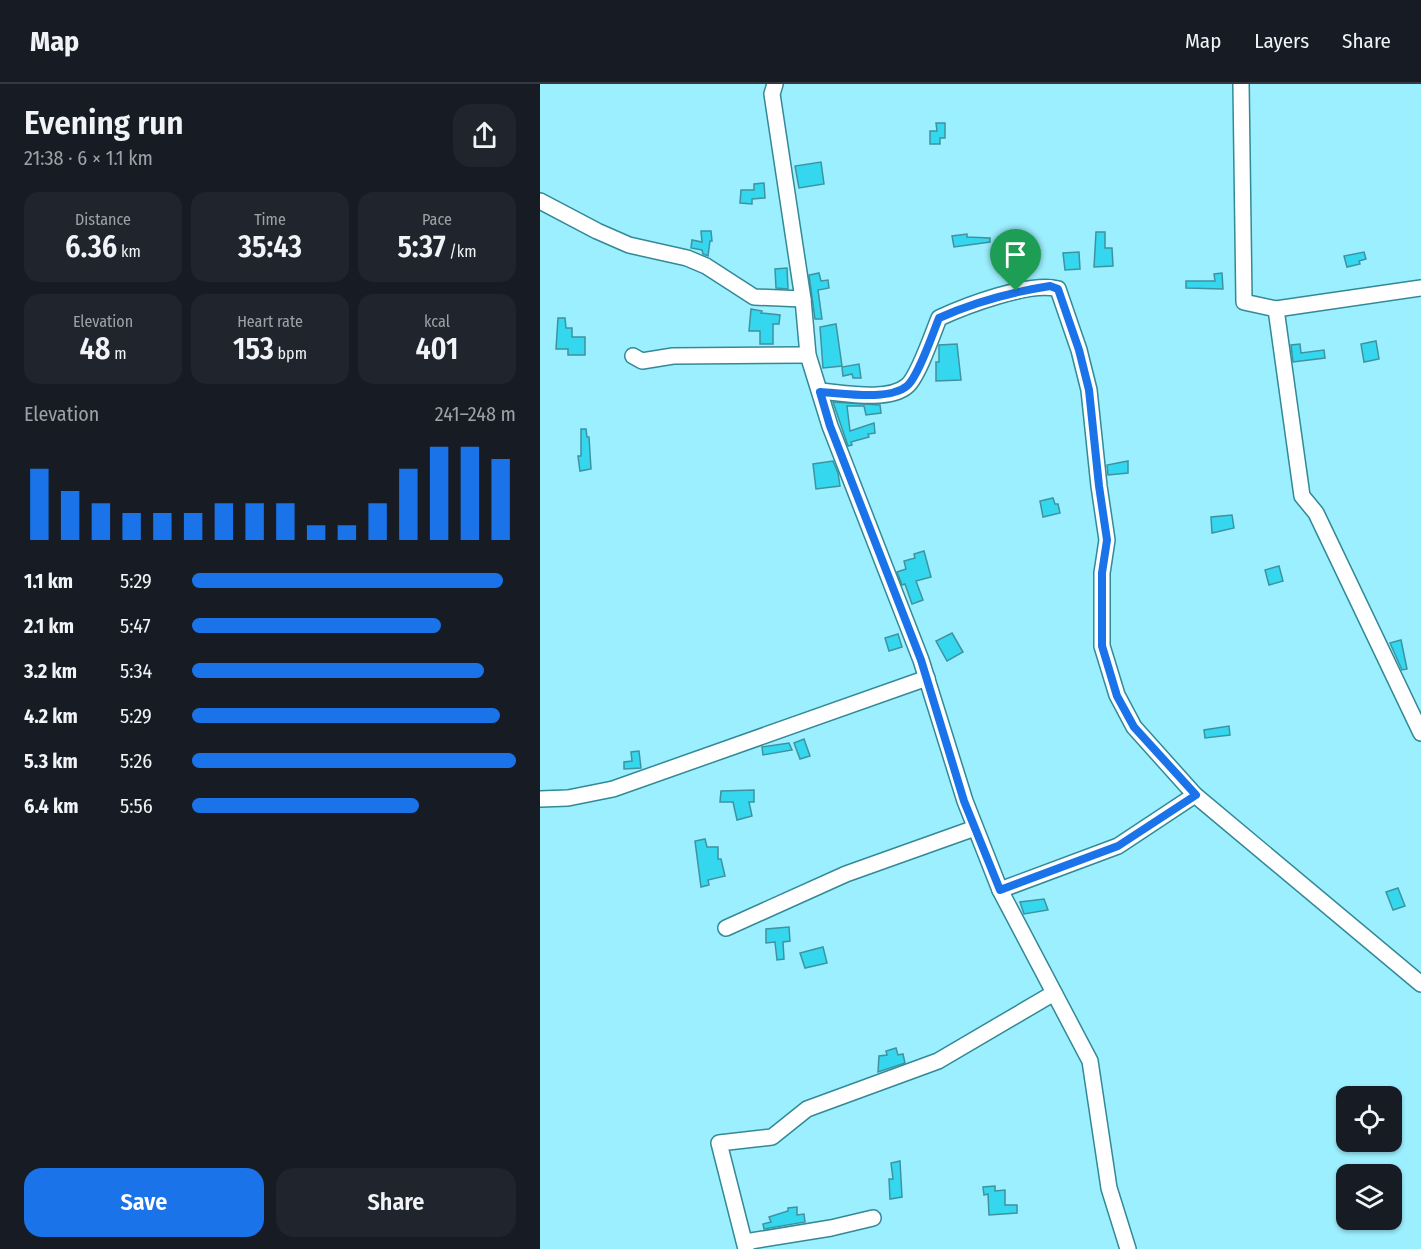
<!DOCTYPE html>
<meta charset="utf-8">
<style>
:root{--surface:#171b24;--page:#20242c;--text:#f1f3f6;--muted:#9ea1a6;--line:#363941;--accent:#1a73e8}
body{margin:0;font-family:"Fira Sans Condensed",sans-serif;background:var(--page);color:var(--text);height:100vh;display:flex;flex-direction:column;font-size:22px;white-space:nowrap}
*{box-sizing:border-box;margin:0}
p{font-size:20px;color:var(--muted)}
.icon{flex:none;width:33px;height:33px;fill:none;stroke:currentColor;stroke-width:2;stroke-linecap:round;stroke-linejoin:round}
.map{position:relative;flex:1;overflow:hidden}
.drawer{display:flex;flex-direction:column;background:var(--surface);width:540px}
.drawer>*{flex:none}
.buttons{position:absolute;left:796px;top:1002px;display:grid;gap:12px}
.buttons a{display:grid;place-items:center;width:66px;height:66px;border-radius:12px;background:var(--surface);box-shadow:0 2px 4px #0004;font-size:30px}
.pin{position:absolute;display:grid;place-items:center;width:51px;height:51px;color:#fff;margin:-62px -26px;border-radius:50% 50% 50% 0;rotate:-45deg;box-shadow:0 0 6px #0007}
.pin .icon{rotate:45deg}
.round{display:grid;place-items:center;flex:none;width:63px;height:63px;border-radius:18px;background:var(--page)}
.headline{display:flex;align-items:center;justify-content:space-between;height:102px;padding:0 24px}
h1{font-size:33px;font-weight:600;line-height:45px}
.stats{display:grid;grid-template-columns:repeat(3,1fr);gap:9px;height:102px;padding:6px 24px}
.stats div{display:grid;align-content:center;border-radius:15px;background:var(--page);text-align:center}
.stats b{font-size:30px;font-weight:600}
.stats small{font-size:16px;font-weight:400}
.stats p{font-size:16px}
.chart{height:168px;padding:12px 24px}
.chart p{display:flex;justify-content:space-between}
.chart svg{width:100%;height:108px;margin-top:6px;stroke:var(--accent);stroke-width:6}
.primary-button{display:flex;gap:12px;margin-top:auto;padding:12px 24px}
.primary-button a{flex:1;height:69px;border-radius:18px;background:var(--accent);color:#fff;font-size:24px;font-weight:600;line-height:69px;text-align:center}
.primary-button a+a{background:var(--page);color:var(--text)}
ul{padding:0 24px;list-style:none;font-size:20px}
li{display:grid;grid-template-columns:96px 72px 1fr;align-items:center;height:45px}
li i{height:15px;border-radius:8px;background:var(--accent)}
header{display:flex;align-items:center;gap:36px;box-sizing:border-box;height:84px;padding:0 30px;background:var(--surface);border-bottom:2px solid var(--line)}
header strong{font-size:28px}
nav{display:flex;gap:33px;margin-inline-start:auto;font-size:21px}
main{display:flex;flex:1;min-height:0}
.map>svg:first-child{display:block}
</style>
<header>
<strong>Map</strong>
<nav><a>Map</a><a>Layers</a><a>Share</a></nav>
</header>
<main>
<section class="drawer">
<div class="headline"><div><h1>Evening run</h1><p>21:38 · 6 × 1.1 km</p></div><a class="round"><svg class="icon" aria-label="share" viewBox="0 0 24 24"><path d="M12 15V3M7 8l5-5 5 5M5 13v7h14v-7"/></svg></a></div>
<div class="stats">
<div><p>Distance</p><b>6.36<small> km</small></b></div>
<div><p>Time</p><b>35:43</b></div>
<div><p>Pace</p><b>5:37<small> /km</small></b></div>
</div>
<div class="stats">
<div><p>Elevation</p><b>48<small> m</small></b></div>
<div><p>Heart rate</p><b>153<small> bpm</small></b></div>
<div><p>kcal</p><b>401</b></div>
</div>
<div class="chart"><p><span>Elevation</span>241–248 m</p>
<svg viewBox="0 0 160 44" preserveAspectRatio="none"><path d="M5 44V15M15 44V24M25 44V29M35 44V33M45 44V33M55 44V33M65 44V29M75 44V29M85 44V29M95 44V38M105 44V38M115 44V29M125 44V15M135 44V6M145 44V6M155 44V11"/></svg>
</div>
<ul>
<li><b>1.1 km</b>5:29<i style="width:96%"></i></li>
<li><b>2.1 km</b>5:47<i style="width:77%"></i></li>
<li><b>3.2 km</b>5:34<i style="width:90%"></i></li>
<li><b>4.2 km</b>5:29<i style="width:95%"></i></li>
<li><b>5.3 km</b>5:26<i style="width:100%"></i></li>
<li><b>6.4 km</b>5:56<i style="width:70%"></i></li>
</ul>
<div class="primary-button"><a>Save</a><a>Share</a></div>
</section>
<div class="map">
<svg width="881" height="1165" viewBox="0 0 881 1165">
<rect width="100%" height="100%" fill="#9ceffe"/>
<g fill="#35d7ee" stroke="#3e93a0" stroke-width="1.5">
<polygon points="396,39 405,39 405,54 400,54 400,60 390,60 390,47 397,47"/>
<polygon points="281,78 284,100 259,104 255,82"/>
<polygon points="224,99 225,114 212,115 212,120 200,119 201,106 214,106 214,100"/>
<polygon points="161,147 171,147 172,157 170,157 168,172 163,170 162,166 151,164 152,156 162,158"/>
<polygon points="556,148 565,148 565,164 572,164 573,182 554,183"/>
<polygon points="427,150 427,153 450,154 450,158 414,163 412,152"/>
<polygon points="539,168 540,185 525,186 523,169"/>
<polygon points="824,168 826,175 819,177 820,180 807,183 804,172"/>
<polygon points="247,184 248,205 236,204 235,185"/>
<polygon points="279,189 281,197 288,196 289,204 278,206 282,235 275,235 269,191"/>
<polygon points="682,189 683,205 646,204 646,197 675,197 674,190"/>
<polygon points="211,225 222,227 221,229 240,231 239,240 233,240 233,260 220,260 220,247 209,247"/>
<polygon points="18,234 25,234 26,244 32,244 32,253 45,253 45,271 28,271 28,265 16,265"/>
<polygon points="296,240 302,282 283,284 280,243"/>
<polygon points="836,257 839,275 824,278 821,260"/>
<polygon points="417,260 421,296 396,297 396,278 399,278 399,261"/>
<polygon points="760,260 761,269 784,266 785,274 753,278 751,261"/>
<polygon points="319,280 321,294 313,294 312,290 303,292 302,283"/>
<polygon points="293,318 340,321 341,329 326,331 324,322 307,322 310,347 334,339 335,349 328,350 329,353 311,358 312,361 308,362"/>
<polygon points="41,345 46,345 47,353 49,353 51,385 40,387 38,372 41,372"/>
<polygon points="293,377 298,389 300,402 276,405 273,380"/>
<polygon points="588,377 588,389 568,391 567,381"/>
<polygon points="513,414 515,420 518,420 520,429 503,433 500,417"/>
<polygon points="692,431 694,444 672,449 671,433"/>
<polygon points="384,467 391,493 376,497 383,516 372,520 365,500 362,501 357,488 366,485 364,477 375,474 374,470"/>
<polygon points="739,482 743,497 729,501 725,486"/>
<polygon points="412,549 423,568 407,577 396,557"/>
<polygon points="358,550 362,563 349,567 345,554"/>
<polygon points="861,556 867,585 862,586 850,559"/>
<polygon points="689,642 690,651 665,654 664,646"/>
<polygon points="264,655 270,672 260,675 254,659"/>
<polygon points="249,659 252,666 223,671 222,663"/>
<polygon points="99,667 101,684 84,685 84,678 92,677 91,668"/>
<polygon points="214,706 214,718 209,718 212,732 197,736 193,718 180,718 181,707"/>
<polygon points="165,755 167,763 178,763 178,775 181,775 185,792 168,796 169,801 161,803 155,757"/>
<polygon points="858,804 865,822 853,826 846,808"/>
<polygon points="504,815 508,826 484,830 480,818"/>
<polygon points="249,843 250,857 243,858 244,875 237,876 235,858 226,859 226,845"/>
<polygon points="283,863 287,879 265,884 260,869"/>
<polygon points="356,964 358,971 363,970 365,979 338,988 339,972 347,971 346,967"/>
<polygon points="360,1077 362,1113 350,1115 349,1095 353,1095 351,1079"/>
<polygon points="455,1102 455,1107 465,1106 465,1121 477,1121 477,1129 449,1131 448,1110 444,1111 443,1103"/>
<polygon points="257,1123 257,1131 264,1130 265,1138 224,1145 223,1140 231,1138 229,1133 248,1127 248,1124"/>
</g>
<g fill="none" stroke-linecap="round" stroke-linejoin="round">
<defs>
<g id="minor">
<polyline points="235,0 232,10 263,215 268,271 290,342 381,576 425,717 460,806 550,977 569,1104 588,1165"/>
<polyline points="701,0 704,218 736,225"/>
<polyline points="0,117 57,147 89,161 147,174 166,182 214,213 263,215"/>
<polyline points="881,204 736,225 762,412 776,429 881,649"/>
<polyline points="93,272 102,277 133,272 268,271"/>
<path d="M280,307C304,309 348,318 367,302C378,293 393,249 399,234C425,222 490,197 518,205L539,266L549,306L559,402L567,456L562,489V562L577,611L594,643L655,711L881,900"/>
<polyline points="0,715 28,714 73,705 387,594"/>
<polyline points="460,806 578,762 655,711"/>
<polyline points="186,844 306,790 435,744"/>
<polyline points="205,1158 291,1144 333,1134"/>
<polyline points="206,1165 179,1059 232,1053 267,1025 398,977 514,909"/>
</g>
</defs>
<use href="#minor" stroke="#338997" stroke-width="18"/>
<use href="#minor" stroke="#fff" stroke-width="15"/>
</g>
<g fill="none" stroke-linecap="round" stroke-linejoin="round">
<defs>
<path id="route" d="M510,202L518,205L539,266L549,306L559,402L567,456L562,489V562L577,612L594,643L656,711L578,762L460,806L424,717L381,576L290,342L280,308C303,309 349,317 367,302C378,293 393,249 399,234C434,218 472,208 510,202Z"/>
</defs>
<use href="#route" stroke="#fff" stroke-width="12"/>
<use href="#route" stroke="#1a73e8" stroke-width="8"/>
</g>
</svg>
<div class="buttons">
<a><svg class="icon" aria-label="locate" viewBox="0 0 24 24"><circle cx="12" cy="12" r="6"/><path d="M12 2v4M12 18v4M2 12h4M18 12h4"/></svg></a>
<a><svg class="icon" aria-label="layers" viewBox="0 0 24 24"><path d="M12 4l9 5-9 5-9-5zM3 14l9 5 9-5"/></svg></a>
</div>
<div class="pin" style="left:476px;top:207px;background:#1e9e55"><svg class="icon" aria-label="arrive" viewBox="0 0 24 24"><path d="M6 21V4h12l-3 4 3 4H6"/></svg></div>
</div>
</main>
